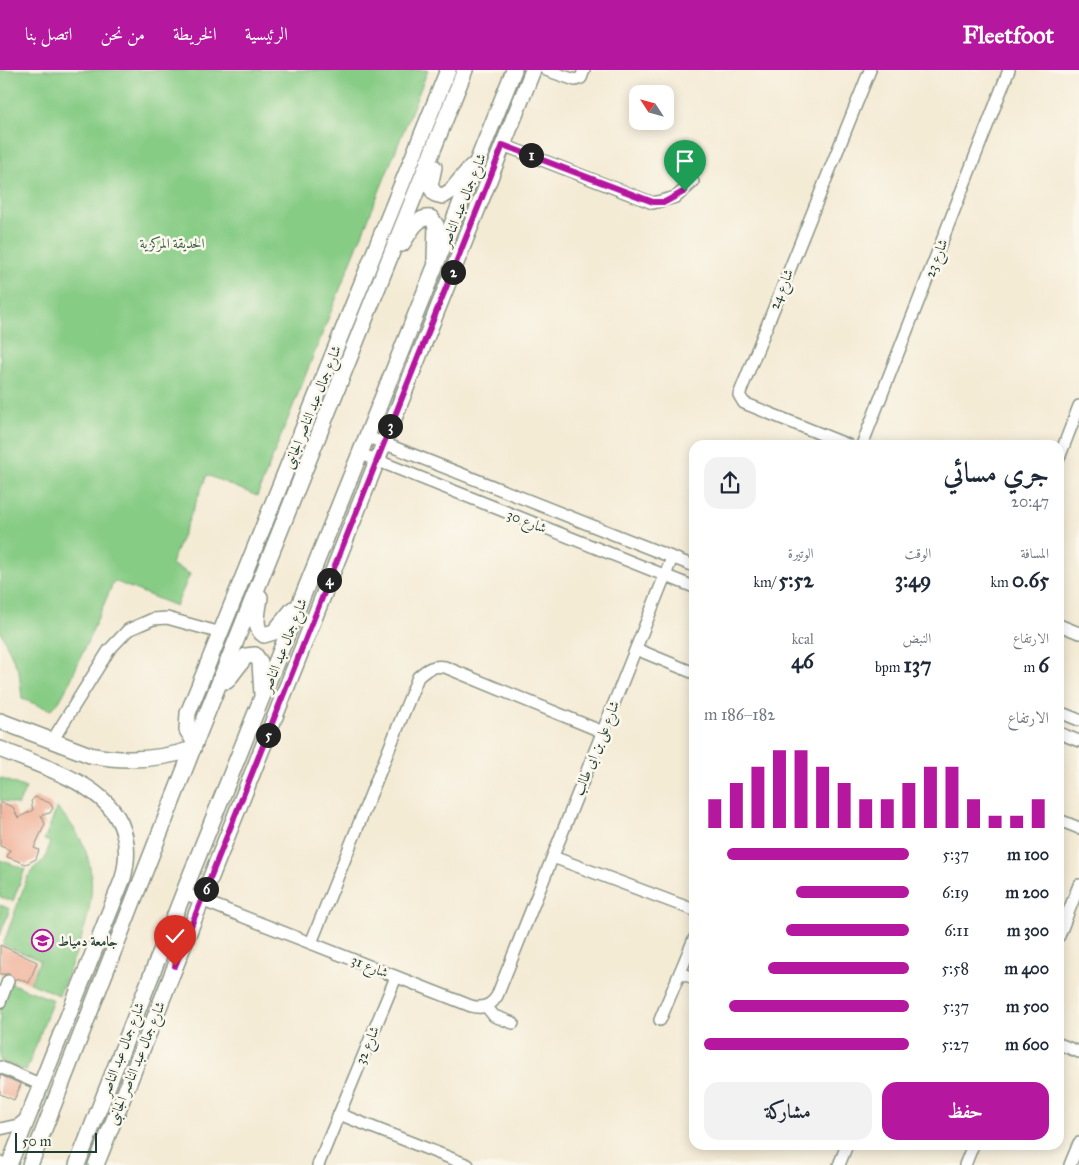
<!DOCTYPE html>
<html lang="ar">
<meta charset="utf-8">
<style>
:root{--surface:#fff;--page:#f2f2f3;--text:#1f2937;--muted:#747a83;--accent:#b5179e}
body{margin:0;font-family:"IM FELL Great Primer",Amiri,serif;background:var(--page);color:var(--text);direction:rtl;height:100vh;display:flex;flex-direction:column;font-size:19px;white-space:nowrap}
*{box-sizing:border-box;margin:0}
p{font-size:16px;color:var(--muted)}
.icon{flex:none;width:28px;height:28px;fill:none;stroke:currentColor;stroke-width:2;stroke-linecap:round;stroke-linejoin:round}
.map{position:relative;flex:1;overflow:hidden;direction:ltr}
.sheet{position:absolute;left:689px;top:370px;width:375px;height:710px;display:flex;flex-direction:column;background:var(--surface);border-radius:15px;box-shadow:0 2px 12px #0003;direction:rtl}
.sheet>*{flex:none}
.needle{width:32px;rotate:306deg}
.fabs{position:absolute;left:629px;top:15px;display:grid;gap:10px}
.fabs a{display:grid;place-items:center;width:45px;height:45px;border-radius:10px;background:var(--surface);box-shadow:0 2px 12px #0003;font-size:25px}
.scale{position:absolute;left:15px;bottom:12px;width:82px;box-sizing:border-box;padding-left:5px;border:2px solid #1f3d34;border-top:0;font-size:14px;line-height:18px;white-space:nowrap;color:#1f3d34;-webkit-text-stroke:4px #fbf7ec;paint-order:stroke}
.pin{position:absolute;display:grid;place-items:center;width:42px;height:42px;color:#fff;margin:-51px -21px;border-radius:50% 50% 50% 0;rotate:-45deg;box-shadow:0 0 5px #0007}
.pin .icon{rotate:45deg}
.km{position:absolute;width:25px;height:25px;margin:-12px;border-radius:50%;background:#222;color:#fff;font-size:14px;line-height:25px;text-align:center}
.round{display:grid;place-items:center;flex:none;width:52px;height:52px;border-radius:15px;background:var(--page)}
.summary{display:flex;align-items:center;justify-content:space-between;height:85px;padding:0 15px}
h1{font-size:28px;font-weight:700;line-height:38px}
.stats{display:grid;grid-template-columns:repeat(3,1fr);gap:8px;height:85px;padding:5px 15px}
.stats div{display:grid;align-content:center}
.stats b{font-size:21px;font-weight:700}
.stats small{font-size:14px;font-weight:400}
.stats p{font-size:14px}
.chart{height:140px;padding:10px 15px}
.chart p{display:flex;justify-content:space-between}
.chart svg{width:100%;height:90px;margin-top:5px;stroke:var(--accent);stroke-width:6}
.action{display:flex;gap:10px;margin-top:auto;padding:10px 15px}
.action a{flex:1;height:58px;border-radius:15px;background:var(--accent);color:#fff;font-size:20px;font-weight:700;line-height:58px;text-align:center}
.action a+a{background:var(--page);color:var(--text)}
ul{padding:0 15px;list-style:none;font-size:16px}
li{display:grid;grid-template-columns:80px 60px 1fr;align-items:center;height:38px}
li i{height:12px;border-radius:6px;background:var(--accent)}
header{display:flex;align-items:center;gap:30px;box-sizing:border-box;height:70px;padding:0 25px;background:var(--accent);color:#fff}
header strong{font-size:24px}
nav{display:flex;gap:28px;margin-inline-start:auto;font-size:18px}
.map>svg:first-child{display:block}
</style>
<header>
<strong>Fleetfoot</strong>
<nav><a>الرئيسية</a><a>الخريطة</a><a>من نحن</a><a>اتصل بنا</a></nav>
</header>
<div class="map">
<svg width="1079" height="1095" viewBox="0 0 1079 1095">
<rect width="100%" height="100%" fill="#fbf7ec"/>
<filter id="ink" filterUnits="userSpaceOnUse"><feTurbulence type="fractalNoise" baseFrequency=".02" numOctaves="2"/><feDisplacementMap in="SourceGraphic" scale="10" xChannelSelector="R" yChannelSelector="G"/><feConvolveMatrix kernelMatrix="1 2 1 2 8 2 1 2 1" color-interpolation-filters="sRGB"/></filter>
<filter id="wash" filterUnits="userSpaceOnUse"><feTurbulence type="fractalNoise" baseFrequency=".0096" numOctaves="4" result="noise"/><feDisplacementMap in="SourceGraphic" scale="20" xChannelSelector="R" yChannelSelector="G"/><feGaussianBlur stdDeviation="1.12" result="paint"/><feColorMatrix in="noise" values="0 0 0 0 0 0 0 0 0 0 0 0 0 0 0 0 0 1.4 0 .05"/><feComposite in="paint" operator="in"/></filter>
<g filter="url(#wash)">
<rect width="100%" height="100%" fill="#f4ebd5"/>
<g fill="#87cc85" stroke="#53845c">
<polygon points="0,0 428,0 257,426 207,405 171,494 190,504 176,536 114,511 69,614 59,632 51,640 22,629 19,602 0,560"/>
<polygon points="0,708 26,718 18,735 0,730"/>
<path d="M57,738C117,798 86,858 59,925L30,913L40,890L3,875L27,808L34,798L45,789L50,772L44,770Z"/>
<polygon points="0,790 25,799 13,831 0,827"/>
<polygon points="0,835 10,839 0,865"/>
<polygon points="10,913 53,930 26,1001 0,991 0,941"/>
</g>
<g id="blocks">
<g fill="#f0af96">
<polygon points="35,727 50,733 53,738 50,743 41,745 45,754 34,778 39,780 36,789 26,794 7,787 10,780 0,776 0,732 13,737 18,748 33,740 31,731"/>
<polygon points="0,875 37,892 29,913 17,908 15,910 10,904 0,904"/>
<polygon points="0,1005 21,1014 14,1030 0,1024"/>
</g>
</g>
</g>
<g filter="url(#ink)">
<use href="#blocks" fill-opacity="0" stroke="#8a9484" stroke-width="1"/>
<g fill="none" stroke-linecap="round" stroke-linejoin="round">
<defs>
<g id="minor">
<polyline points="546,0 575,10 581,8 584,0"/>
<polyline points="503,75 653,133 676,127 693,112"/>
<polyline points="368,367 694,496"/>
<polyline points="848,375 744,333 739,325 870,0"/>
<polyline points="862,375 1009,0"/>
<polyline points="361,384 694,517"/>
<polyline points="1059,388 1079,336"/>
<polyline points="1059,555 1079,563"/>
<polyline points="636,579 694,603"/>
<polyline points="1059,642 1079,650"/>
<polyline points="1059,663 1079,671"/>
<polyline points="52,671 109,580 128,560 153,549 167,548 221,563"/>
<polyline points="1059,750 1079,758"/>
<polyline points="553,787 694,840"/>
<path d="M183,823L471,936C482,939 491,936 497,926L672,488"/>
<polyline points="1059,866 1079,815"/>
<path d="M311,873L418,607C427,599 433,595 445,597L603,662"/>
<polyline points="680,903 694,908"/>
<polyline points="0,932 8,911"/>
<polyline points="486,936 494,946 513,953"/>
<polyline points="660,950 694,869"/>
<polyline points="1059,974 1079,982"/>
<polyline points="0,997 42,1015"/>
<polyline points="339,1044 468,1095"/>
<polyline points="0,1059 18,1055 28,1047"/>
<polyline points="0,1092 1,1095"/>
<polyline points="318,1095 396,907"/>
<polyline points="839,1095 847,1075"/>
<polyline points="965,1095 973,1075"/>
<polyline points="1070,1095 1079,1073"/>
</g>
<g id="major">
<polyline points="434,97 430,116 435,124 443,126 451,121 471,97"/>
<path d="M402,174C409,164 417,145 431,148L436,155L435,189"/>
<path d="M260,527C259,539 252,558 264,565L274,562L293,539"/>
<polyline points="227,611 246,586 255,585 260,592 262,624"/>
<path d="M0,651L90,685C125,692 159,690 193,679"/>
<polyline points="195,673 187,660 188,643 448,0"/>
<path d="M0,679C59,704 145,723 123,808L9,1095"/>
<polyline points="30,1095 195,673 465,0"/>
<polyline points="77,1095 191,804 514,0"/>
<polyline points="96,1095 533,0"/>
</g>
</defs>
<use href="#minor" stroke="#8a9484" stroke-width="14"/>
<use href="#major" stroke="#8a9484" stroke-width="18"/>
<use href="#minor" stroke="#fff" stroke-width="11"/>
<use href="#major" stroke="#fff" stroke-width="15"/>
</g>
</g>
<g fill="none" stroke-linecap="round" stroke-linejoin="round" filter="url(#ink)">
<defs>
<polyline id="route" points="175,896 503,75 653,132 665,132 685,121"/>
</defs>
<use href="#route" stroke="#fff" stroke-width="10"/>
<use href="#route" stroke="#b5179e" stroke-width="6"/>
</g>
<defs>
<symbol id="university-ring" viewBox="-11 -11 22 22"><circle r="9.5" fill="#fbf7ec" stroke="#b5179e" stroke-width="1.5"/><path d="M0-5L7-2L0 1L-7-2ZM-4 1L0 2.5L4 1V4Q0 6-4 4Z" fill="#b5179e"/></symbol>
</defs>
<g fill-rule="evenodd">
<use href="#university-ring" x="30" y="858" width="25" height="25"/>
</g>
<g text-anchor="middle" stroke-width="5" stroke-linejoin="round" paint-order="stroke">
<g font-size="14" fill="#1f3d34" stroke="#fbf7ec">
<text transform="translate(463 130) rotate(-68)" y="5">شارع جمال عبد الناصر</text>
<text transform="translate(936 188) rotate(-69)" y="5">شارع 23</text>
<text transform="translate(781 219) rotate(-68)" y="5">شارع 24</text>
<text transform="translate(312 337) rotate(-68)" y="5">شارع جمال عبد الناصر الجانبى</text>
<text transform="translate(527 451) rotate(22)" y="5">شارع 30</text>
<text transform="translate(284 575) rotate(-68)" y="5">شارع جمال عبد الناصر</text>
<text transform="translate(596 678) rotate(-68)" y="5">شارع على بن ابى طالب</text>
<text transform="translate(370 896) rotate(22)" y="5">شارع 31</text>
<text transform="translate(367 975) rotate(-67)" y="5">شارع 32</text>
<text transform="translate(122 979) rotate(-69)" y="5">شارع جمال عبد الناصر</text>
<text transform="translate(136 993) rotate(-68)" y="5">شارع جمال عبد الناصر الجانبى</text>
</g>
<g font-size="14" fill="#396148" stroke="#fbf7ec">
<text x="172" y="178">الحديقة المركزية</text>
</g>
<g font-size="14" font-weight="bold" fill="#1f3d34" stroke="#fbf7ec" text-anchor="start">
<text x="58" y="876">جامعة دمياط</text>
</g>
</g>
</svg>
<div class="fabs">
<a><svg class="needle" viewBox="-14 -14 28 28"><path d="M0-13l5 13h-10z" fill="#e53935"/><path d="M0 13l5-13h-10z" fill="#747a83"/></svg></a>
</div>
<div class="scale">50 m</div>
<div class="pin" style="left:685px;top:121px;background:#1e9e55"><svg class="icon" aria-label="arrive" viewBox="0 0 24 24"><path d="M6 21V4h12l-3 4 3 4H6"/></svg></div>
<div class="pin" style="left:175px;top:896px;background:#d93025"><svg class="icon" aria-label="check" viewBox="0 0 24 24"><path d="M5 12l5 5 9-10"/></svg></div>
<b class="km" style="left:531px;top:85px">1</b>
<b class="km" style="left:453px;top:202px">2</b>
<b class="km" style="left:390px;top:356px">3</b>
<b class="km" style="left:329px;top:510px">4</b>
<b class="km" style="left:268px;top:665px">5</b>
<b class="km" style="left:206px;top:819px">6</b>
<section class="sheet">
<div class="summary"><div><h1>جري مسائي</h1><p>20:47</p></div><a class="round"><svg class="icon" aria-label="share" viewBox="0 0 24 24"><path d="M12 15V3M7 8l5-5 5 5M5 13v7h14v-7"/></svg></a></div>
<div class="stats">
<div><p>المسافة</p><b>0.65<small> km</small></b></div>
<div><p>الوقت</p><b>3:49</b></div>
<div><p>الوتيرة</p><b>5:52<small> /km</small></b></div>
</div>
<div class="stats">
<div><p>الارتفاع</p><b>6<small> m</small></b></div>
<div><p>النبض</p><b>137<small> bpm</small></b></div>
<div><p>kcal</p><b>46</b></div>
</div>
<div class="chart"><p><span>الارتفاع</span>182–186 m</p>
<svg viewBox="0 0 160 44" preserveAspectRatio="none"><path d="M5 44V30M15 44V22M25 44V14M35 44V6M45 44V6M55 44V14M65 44V22M75 44V30M85 44V30M95 44V22M105 44V14M115 44V14M125 44V30M135 44V38M145 44V38M155 44V30"/></svg>
</div>
<ul>
<li><b>100 m</b>5:37<i style="width:89%"></i></li>
<li><b>200 m</b>6:19<i style="width:55%"></i></li>
<li><b>300 m</b>6:11<i style="width:60%"></i></li>
<li><b>400 m</b>5:58<i style="width:69%"></i></li>
<li><b>500 m</b>5:37<i style="width:88%"></i></li>
<li><b>600 m</b>5:27<i style="width:100%"></i></li>
</ul>
<div class="action"><a>حفظ</a><a>مشاركة</a></div>
</section>
</div>
